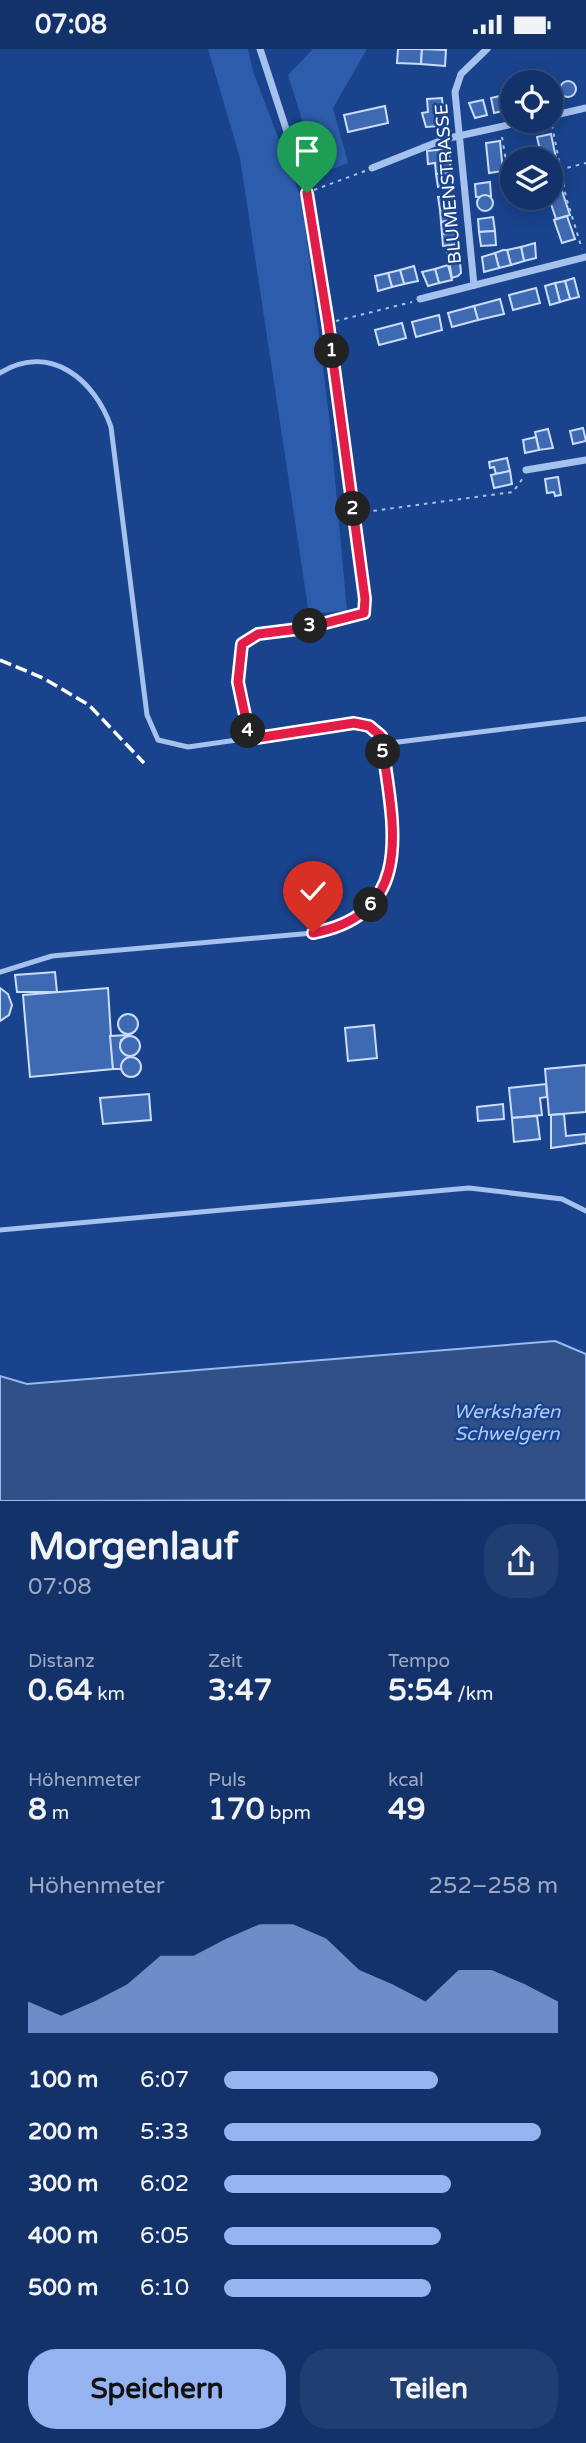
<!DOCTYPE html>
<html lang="de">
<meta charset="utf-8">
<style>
:root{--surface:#13326a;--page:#203e72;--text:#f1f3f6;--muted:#9daac1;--line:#324d7e;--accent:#95b2f1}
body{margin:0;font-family:"Varela Round",sans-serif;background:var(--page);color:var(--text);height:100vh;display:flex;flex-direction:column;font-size:26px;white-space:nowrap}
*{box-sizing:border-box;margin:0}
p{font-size:23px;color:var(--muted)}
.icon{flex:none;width:38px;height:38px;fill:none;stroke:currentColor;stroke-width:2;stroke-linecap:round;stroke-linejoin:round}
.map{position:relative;height:1452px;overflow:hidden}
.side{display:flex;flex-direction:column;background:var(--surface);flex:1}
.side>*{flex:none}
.buttons{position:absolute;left:500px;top:21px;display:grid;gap:14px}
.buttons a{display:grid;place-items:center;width:63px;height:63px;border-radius:50%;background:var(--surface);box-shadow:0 4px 18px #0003,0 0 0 2px var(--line);font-size:35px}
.pin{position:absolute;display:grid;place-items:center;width:60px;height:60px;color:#fff;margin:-72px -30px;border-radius:50% 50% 50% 0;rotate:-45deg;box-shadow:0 0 7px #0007}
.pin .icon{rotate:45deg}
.km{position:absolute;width:35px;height:35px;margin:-18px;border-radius:50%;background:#222;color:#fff;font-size:19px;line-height:35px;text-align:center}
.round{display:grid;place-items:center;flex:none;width:74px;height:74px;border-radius:28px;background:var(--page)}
.summary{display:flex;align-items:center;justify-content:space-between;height:119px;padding:0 28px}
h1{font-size:38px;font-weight:700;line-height:52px}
.figures{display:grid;grid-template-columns:repeat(3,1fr);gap:10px;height:119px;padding:7px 28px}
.figures div{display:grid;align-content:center}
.figures b{font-size:30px;font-weight:700}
.figures small{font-size:19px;font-weight:400}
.figures p{font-size:19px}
.chart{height:196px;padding:14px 28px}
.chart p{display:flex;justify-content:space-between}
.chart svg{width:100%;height:126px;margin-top:7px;fill:var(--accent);opacity:.7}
.button{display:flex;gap:14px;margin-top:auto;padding:14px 28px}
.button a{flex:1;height:80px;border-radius:28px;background:var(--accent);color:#111;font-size:28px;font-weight:700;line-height:80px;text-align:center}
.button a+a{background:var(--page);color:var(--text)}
ul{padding:0 28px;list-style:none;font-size:23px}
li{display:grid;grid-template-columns:112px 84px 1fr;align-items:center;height:52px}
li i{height:18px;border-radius:9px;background:var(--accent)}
.status{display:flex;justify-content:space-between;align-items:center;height:49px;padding:0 35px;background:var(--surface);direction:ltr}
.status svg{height:19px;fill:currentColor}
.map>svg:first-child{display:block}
</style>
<div class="status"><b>07:08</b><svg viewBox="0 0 49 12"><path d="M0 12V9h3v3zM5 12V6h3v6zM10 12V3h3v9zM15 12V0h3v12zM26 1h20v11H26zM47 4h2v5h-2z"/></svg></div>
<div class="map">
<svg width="586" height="1453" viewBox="0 0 586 1453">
<rect width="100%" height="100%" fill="#19438d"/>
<g fill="#2c5cab">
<polygon points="208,0 248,0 253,22 302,152 330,375 347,562 309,565 240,109"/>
<polygon points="313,0 367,0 333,59 348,114 319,125 288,26"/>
</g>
<polygon fill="#305087" stroke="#97baf0" stroke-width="2" points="555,1292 586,1305 586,1451 0,1452 0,1327 27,1335"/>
<g fill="#3e6ab3" stroke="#cbddfa" stroke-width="2">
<polygon points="398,0 422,0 421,15 397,14"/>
<polygon points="422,0 446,1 445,17 421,15"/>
<circle cx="568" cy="40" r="8"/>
<polygon points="513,44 513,60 507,61 504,46"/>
<polygon points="504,46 507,61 494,64 491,49"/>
<polygon points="442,49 443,61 437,63 439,77 426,78 422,64 428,63 427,50"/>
<polygon points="483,51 487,66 475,69 469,54"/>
<polygon points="385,57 388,74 348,83 344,66"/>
<polygon points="551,85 557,114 551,116 551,110 542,110 537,88"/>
<polygon points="500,92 503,122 489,124 486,94"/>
<polygon points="446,100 449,102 451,123 436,125 435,114 428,115 427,102"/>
<polygon points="451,123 453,136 438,138 436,125"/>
<polygon points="490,133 491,147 476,148 475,135"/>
<polygon points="562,142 570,166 556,170 549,149"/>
<circle cx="485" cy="154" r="8"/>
<polygon points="454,147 455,159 440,161 438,148"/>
<polygon points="455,159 456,171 441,173 440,161"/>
<polygon points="567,167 575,190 562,194 554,171"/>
<polygon points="493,168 495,182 479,183 478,170"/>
<polygon points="456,171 457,183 442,185 441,173"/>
<polygon points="495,182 496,196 481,197 479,183"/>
<polygon points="457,183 459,195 443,197 442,185"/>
<polygon points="535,194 536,209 524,212 521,198"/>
<polygon points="521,198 524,212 511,216 507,201"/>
<polygon points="447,201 459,203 461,224 458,227 452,229"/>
<polygon points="503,201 507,201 511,216 499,219 495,204"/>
<polygon points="495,204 499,219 484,223 482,208"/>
<polygon points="448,216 452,231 439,234 435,220"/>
<polygon points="414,217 418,232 404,235 400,221"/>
<polygon points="435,220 439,234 428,237 422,223"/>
<polygon points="400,221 404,235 392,238 388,224"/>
<polygon points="388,224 392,238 378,242 375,227"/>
<polygon points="574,229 579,248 570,250 565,232"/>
<polygon points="565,232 570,250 560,253 555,234"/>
<polygon points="555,234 560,253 550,256 545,237"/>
<polygon points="536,239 540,254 513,261 509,246"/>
<polygon points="500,250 504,265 478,271 474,257"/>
<polygon points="474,257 478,271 452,278 448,264"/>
<polygon points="439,266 442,281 416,288 412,273"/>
<polygon points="402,274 406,289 379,296 375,281"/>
<polygon points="583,379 586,392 573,395 570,382"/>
<polygon points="548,380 553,399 539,401 535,383"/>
<polygon points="536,388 539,401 525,404 523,391"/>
<polygon points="507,409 510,422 496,425 494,418 490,419 489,413"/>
<polygon points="510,422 512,435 494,439 491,426"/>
<polygon points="558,428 561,446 555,447 554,443 547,444 545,430"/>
<polygon points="55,923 57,943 17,943 15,926"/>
<polygon points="0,939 8,945 12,956 9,966 0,972"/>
<polygon points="108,939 113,1020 30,1028 23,946"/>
<circle cx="128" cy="975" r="10"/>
<polygon points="374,976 377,1009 348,1012 345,979"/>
<polygon points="129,986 121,991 120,998 131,1008 123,1012 122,1020 113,1020 110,987"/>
<circle cx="130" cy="997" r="10"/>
<circle cx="131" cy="1018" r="10"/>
<polygon points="586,1016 586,1063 549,1066 545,1020"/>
<polygon points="546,1035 547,1048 540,1049 542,1066 512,1069 509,1039"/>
<polygon points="149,1045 151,1071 103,1075 100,1049"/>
<polygon points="503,1055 504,1070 478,1072 477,1058"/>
<polygon points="564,1065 566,1087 586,1085 586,1094 551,1099 551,1066"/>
<polygon points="537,1067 540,1090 514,1093 512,1069"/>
</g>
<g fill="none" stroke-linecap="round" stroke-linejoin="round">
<g stroke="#a5c1ee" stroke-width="2" stroke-dasharray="3.5 5" stroke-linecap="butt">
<polyline points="552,76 566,148 582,200"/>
<polyline points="502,88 507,118 513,122"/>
<polyline points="551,123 586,114"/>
<polyline points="314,141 365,122"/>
<polyline points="336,272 412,253"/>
<polyline points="365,463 513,443 523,429"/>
</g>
<g stroke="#a5c1ee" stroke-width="5">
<path d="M0,324C50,293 95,331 111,378L147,666L158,691L188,698L354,674L369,677L381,687C391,768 421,863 313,884L52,907L0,923"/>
<polyline points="382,695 586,670"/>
<polyline points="0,1181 469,1139 562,1150 586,1162"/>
</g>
<g stroke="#a5c1ee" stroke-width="7">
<polyline points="551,67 586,59"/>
<polyline points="372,119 445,90 526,72"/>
<polyline points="474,236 455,43 461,25 487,0"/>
<polyline points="420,250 586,208"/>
<polyline points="526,421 586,411"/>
<polyline points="249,690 238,633 242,595 258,585 305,579 364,564 365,550 328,274 307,144 260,0"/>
</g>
<polyline stroke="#fff" stroke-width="3.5" stroke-dasharray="12 5" stroke-linecap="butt" points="0,611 43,629 89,656 144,714"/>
</g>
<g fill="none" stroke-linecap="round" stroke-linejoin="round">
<defs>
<path id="route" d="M307,144L328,274L365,550L364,564L306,579L258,585L242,595L238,633L250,690L354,674L369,677L381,687C391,768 421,864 313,884"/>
</defs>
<use href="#route" stroke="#fff" stroke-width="14"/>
<use href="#route" stroke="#e11d48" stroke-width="9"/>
</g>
<g text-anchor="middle" stroke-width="5" stroke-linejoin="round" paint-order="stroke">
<g font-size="18" fill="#fff" stroke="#19438d">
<text transform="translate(448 135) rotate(-95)" y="6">BLUMENSTRASSE</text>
</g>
<g font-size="19" font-style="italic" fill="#b1cbf5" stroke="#19438d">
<text x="507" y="1369">Werkshafen<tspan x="507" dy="22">Schwelgern</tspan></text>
</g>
</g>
</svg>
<div class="buttons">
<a><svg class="icon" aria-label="locate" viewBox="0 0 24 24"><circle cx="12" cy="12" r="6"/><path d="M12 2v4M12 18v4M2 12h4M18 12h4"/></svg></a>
<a><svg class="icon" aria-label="layers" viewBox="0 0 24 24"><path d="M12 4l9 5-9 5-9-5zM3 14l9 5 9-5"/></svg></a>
</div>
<div class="pin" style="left:307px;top:144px;background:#1e9e55"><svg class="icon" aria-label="arrive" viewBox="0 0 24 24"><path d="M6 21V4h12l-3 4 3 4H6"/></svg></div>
<div class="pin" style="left:313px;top:884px;background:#d93025"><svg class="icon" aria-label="check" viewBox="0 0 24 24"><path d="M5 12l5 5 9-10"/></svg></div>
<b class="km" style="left:332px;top:302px">1</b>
<b class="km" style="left:353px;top:460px">2</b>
<b class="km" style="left:310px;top:577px">3</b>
<b class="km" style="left:248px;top:682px">4</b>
<b class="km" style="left:383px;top:703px">5</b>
<b class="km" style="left:371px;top:856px">6</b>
</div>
<section class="side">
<div class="summary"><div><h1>Morgenlauf</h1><p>07:08</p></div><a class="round"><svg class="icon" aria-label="share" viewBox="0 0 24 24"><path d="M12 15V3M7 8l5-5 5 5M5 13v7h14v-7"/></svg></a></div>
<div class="figures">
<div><p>Distanz</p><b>0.64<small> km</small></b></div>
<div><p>Zeit</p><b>3:47</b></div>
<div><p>Tempo</p><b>5:54<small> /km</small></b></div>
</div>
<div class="figures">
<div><p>Höhenmeter</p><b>8<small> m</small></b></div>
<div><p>Puls</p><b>170<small> bpm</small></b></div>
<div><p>kcal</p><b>49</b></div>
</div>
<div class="chart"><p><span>Höhenmeter</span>252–258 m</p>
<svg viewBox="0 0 160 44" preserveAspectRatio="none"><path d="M0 44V33L10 38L20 33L30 27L40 17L50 17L60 11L70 6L80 6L90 11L100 22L110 27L120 33L130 22L140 22L150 27L160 33V44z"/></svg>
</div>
<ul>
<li><b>100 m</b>6:07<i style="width:64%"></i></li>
<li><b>200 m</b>5:33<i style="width:95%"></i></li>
<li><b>300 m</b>6:02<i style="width:68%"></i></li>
<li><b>400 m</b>6:05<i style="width:65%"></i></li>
<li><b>500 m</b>6:10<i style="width:62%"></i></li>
</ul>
<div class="button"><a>Speichern</a><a>Teilen</a></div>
</section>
